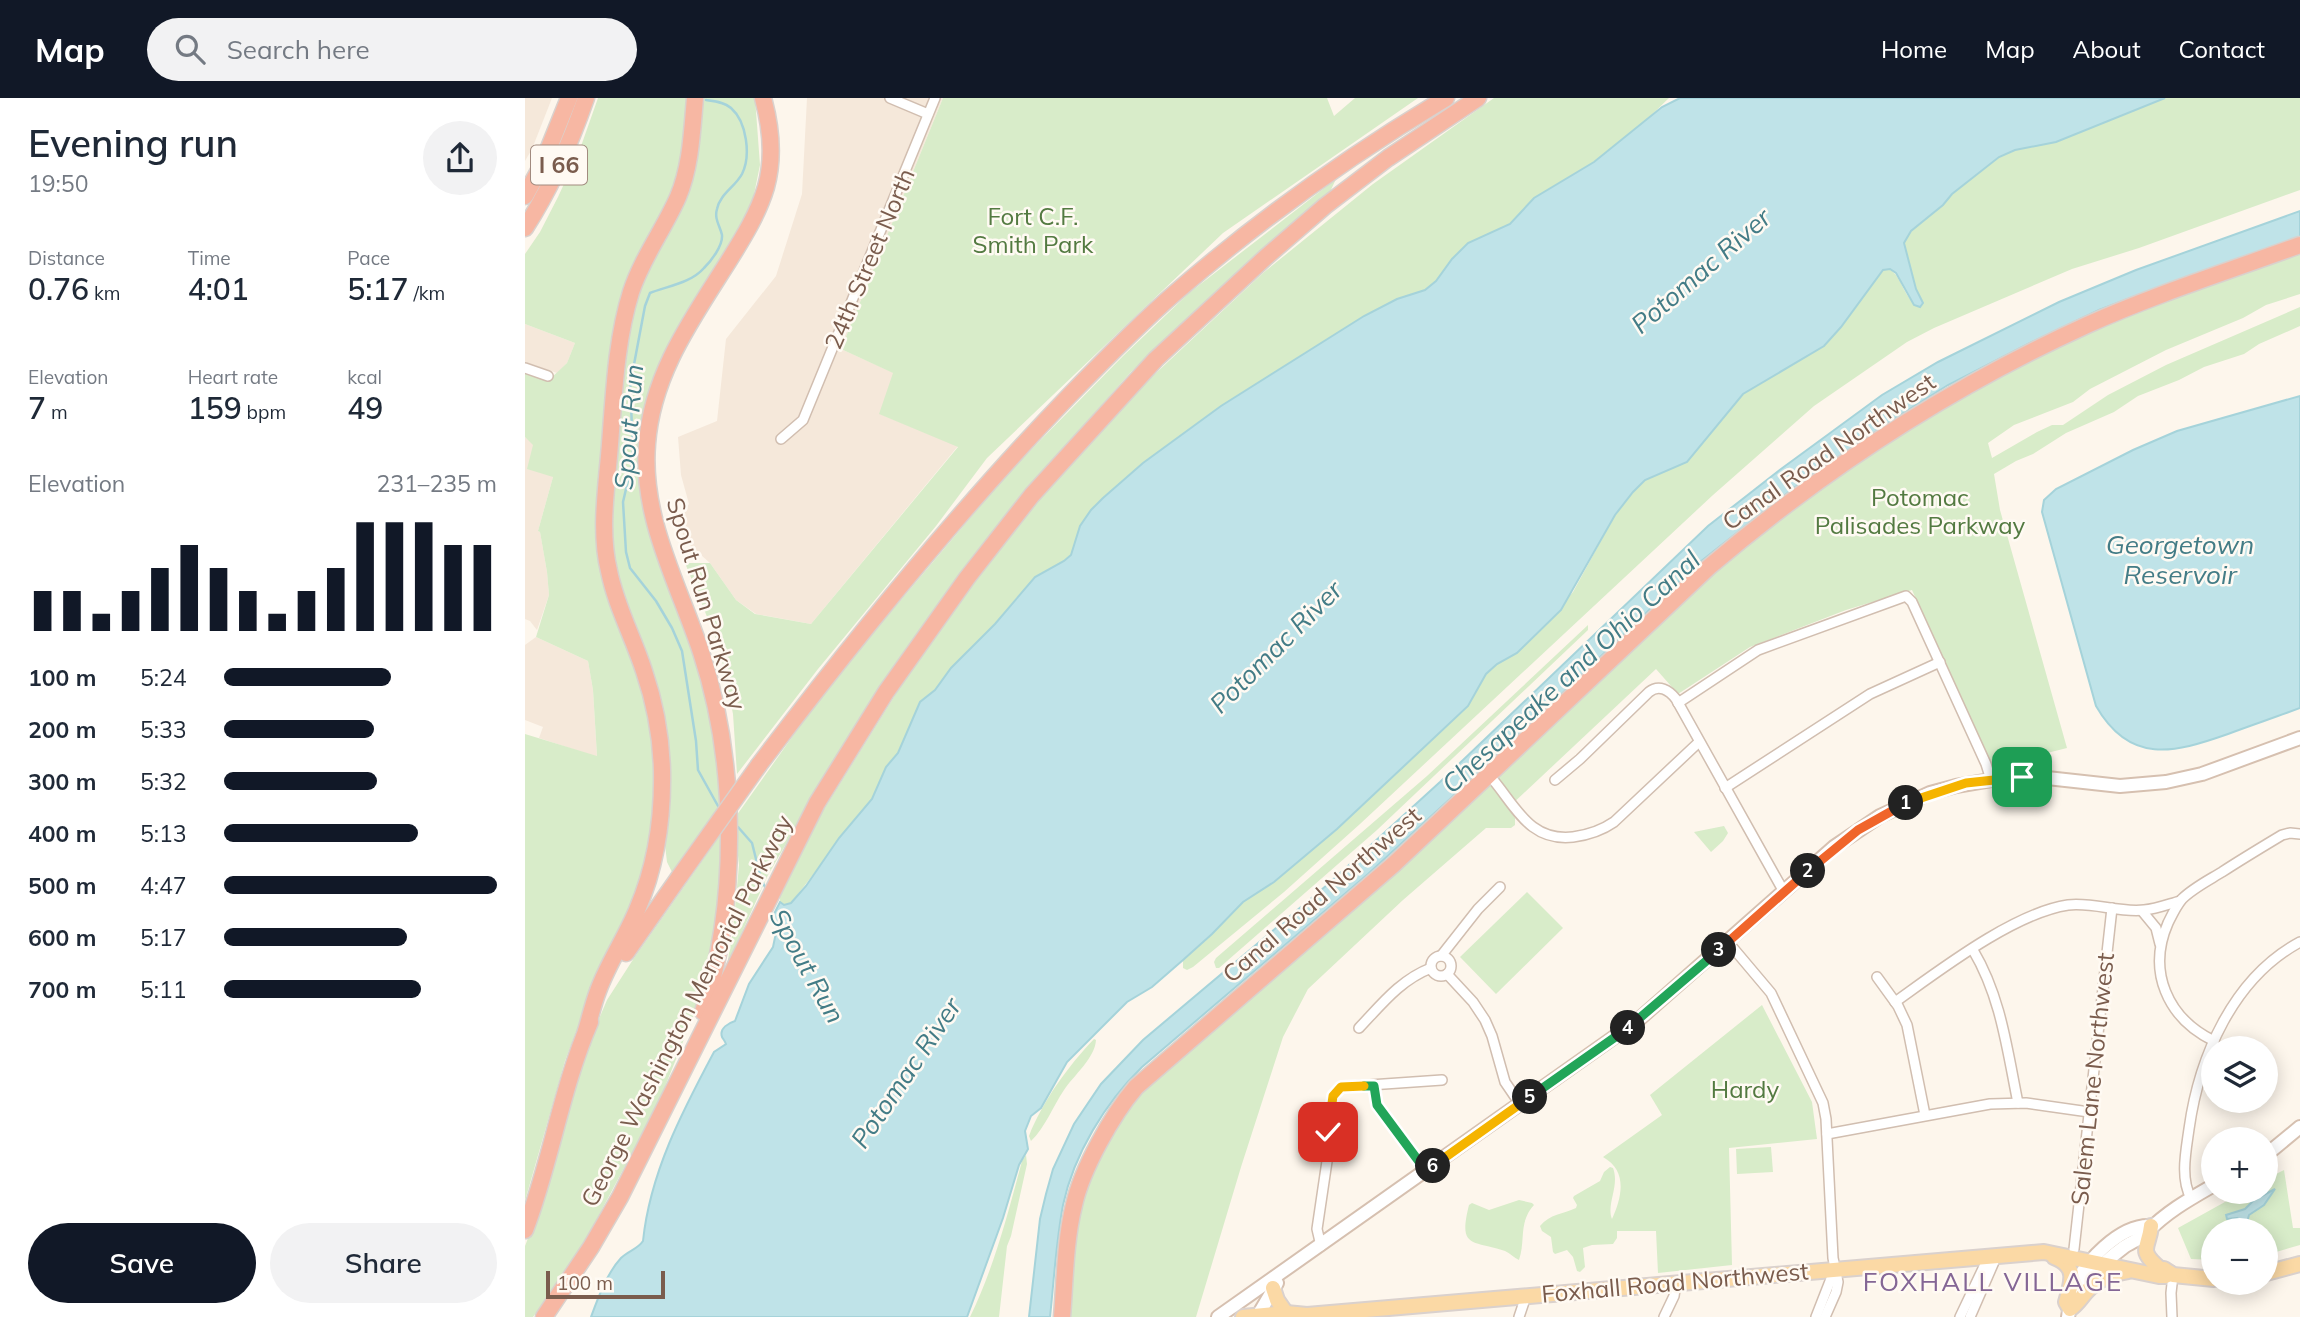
<!DOCTYPE html>
<meta charset="utf-8">
<style>
:root{--surface:#fff;--page:#f2f2f3;--text:#1f2937;--muted:#747a83;--accent:#111827}
body{margin:0;font-family:Mulish,sans-serif;background:var(--page);color:var(--text);height:100vh;display:flex;flex-direction:column;font-size:26px;white-space:nowrap}
*{box-sizing:border-box;margin:0}
p{font-size:23px;color:var(--muted)}
.icon{flex:none;width:38px;height:38px;fill:none;stroke:currentColor;stroke-width:2;stroke-linecap:round;stroke-linejoin:round}
.map{position:relative;flex:1;overflow:hidden}
.side{display:flex;flex-direction:column;background:var(--surface);width:525px}
.side>*{flex:none}
.controls{position:absolute;left:1676px;top:938px;display:grid;gap:14px}
.controls a{display:grid;place-items:center;width:77px;height:77px;border-radius:50%;background:var(--surface);box-shadow:0 4px 18px #0003;font-size:35px}
.scale{position:absolute;left:21px;bottom:18px;width:119px;box-sizing:border-box;padding-left:7px;border:4px solid #7a5c4d;border-top:0;font-size:19px;line-height:24px;white-space:nowrap;color:#7a5c4d;-webkit-text-stroke:5px #fffaf3;paint-order:stroke}
.pin{position:absolute;display:grid;place-items:center;width:60px;height:60px;color:#fff;margin:-30px;border-radius:14px;box-shadow:0 4px 10px #0006}
.km{position:absolute;width:35px;height:35px;margin:-18px;border-radius:50%;background:#222;color:#fff;font-size:19px;line-height:35px;text-align:center}
.round{display:grid;place-items:center;flex:none;width:74px;height:74px;border-radius:37px;background:var(--page)}
.overview{display:flex;align-items:center;justify-content:space-between;height:119px;padding:0 28px}
h1{font-size:38px;font-weight:600;line-height:52px}
.metrics{display:grid;grid-template-columns:repeat(3,1fr);gap:10px;height:119px;padding:7px 28px}
.metrics div{display:grid;align-content:center}
.metrics b{font-size:30px;font-weight:600}
.metrics small{font-size:19px;font-weight:400}
.metrics p{font-size:19px}
.chart{height:196px;padding:14px 28px}
.chart p{display:flex;justify-content:space-between}
.chart svg{width:100%;height:126px;margin-top:7px;stroke:var(--accent);stroke-width:6}
.primary-button{display:flex;gap:14px;margin-top:auto;padding:14px 28px}
.primary-button a{flex:1;height:80px;border-radius:42px;background:var(--accent);color:#fff;font-size:28px;font-weight:600;line-height:80px;text-align:center}
.primary-button a+a{background:var(--page);color:var(--text)}
ul{padding:0 28px;list-style:none;font-size:23px}
li{display:grid;grid-template-columns:112px 84px 1fr;align-items:center;height:52px}
li i{height:18px;border-radius:9px;background:var(--accent)}
header{display:flex;align-items:center;gap:42px;box-sizing:border-box;height:98px;padding:0 35px;background:var(--accent);color:#fff}
header strong{font-size:33px}
nav{display:flex;gap:38px;margin-inline-start:auto;font-size:24px}
.search{width:490px;height:63px;background:var(--page);display:flex;align-items:center;gap:18px;box-sizing:border-box;padding:0 24px;border-radius:38px;color:var(--muted);font-size:26px}
main{display:flex;flex:1;min-height:0}
.map>svg:first-child{display:block}
</style>
<header>
<strong>Map</strong>
<div class="search"><svg class="icon" aria-label="search" viewBox="0 0 24 24"><circle cx="10" cy="10" r="6"/><path d="M15 15l6 6"/></svg>Search here</div>
<nav><a>Home</a><a>Map</a><a>About</a><a>Contact</a></nav>
</header>
<main>
<section class="side">
<div class="overview"><div><h1>Evening run</h1><p>19:50</p></div><a class="round"><svg class="icon" aria-label="share" viewBox="0 0 24 24"><path d="M12 15V3M7 8l5-5 5 5M5 13v7h14v-7"/></svg></a></div>
<div class="metrics">
<div><p>Distance</p><b>0.76<small> km</small></b></div>
<div><p>Time</p><b>4:01</b></div>
<div><p>Pace</p><b>5:17<small> /km</small></b></div>
</div>
<div class="metrics">
<div><p>Elevation</p><b>7<small> m</small></b></div>
<div><p>Heart rate</p><b>159<small> bpm</small></b></div>
<div><p>kcal</p><b>49</b></div>
</div>
<div class="chart"><p><span>Elevation</span>231–235 m</p>
<svg viewBox="0 0 160 44" preserveAspectRatio="none"><path d="M5 44V30M15 44V30M25 44V38M35 44V30M45 44V22M55 44V14M65 44V22M75 44V30M85 44V38M95 44V30M105 44V22M115 44V6M125 44V6M135 44V6M145 44V14M155 44V14"/></svg>
</div>
<ul>
<li><b>100 m</b>5:24<i style="width:61%"></i></li>
<li><b>200 m</b>5:33<i style="width:55%"></i></li>
<li><b>300 m</b>5:32<i style="width:56%"></i></li>
<li><b>400 m</b>5:13<i style="width:71%"></i></li>
<li><b>500 m</b>4:47<i style="width:100%"></i></li>
<li><b>600 m</b>5:17<i style="width:67%"></i></li>
<li><b>700 m</b>5:11<i style="width:72%"></i></li>
</ul>
<div class="primary-button"><a>Save</a><a>Share</a></div>
</section>
<div class="map">
<svg width="1775" height="1219" viewBox="0 0 1775 1219">
<rect width="100%" height="100%" fill="#fdf6ec"/>
<g fill="#f5e8da">
<polygon points="0,0 27,0 7,51 0,63"/>
<polygon points="282,0 418,0 316,251 369,275 355,316 433,348 286,526 231,516 211,502 185,465 159,442 156,426 158,414 164,406 156,377 153,339 192,323 201,241 251,178 277,96"/>
<polygon points="0,226 50,245 42,265 32,275 0,264"/>
<polygon points="0,339 8,346 28,379 13,433 15,434 22,474 24,497 12,532 5,523 0,521"/>
<polygon points="11,539 63,563 68,592 72,659 14,640 18,629 0,622 0,547"/>
</g>
<g fill="#d8ecc9">
<polygon points="73,0 164,0 153,85 112,166 73,399 126,621 129,696 129,724 118,781 60,910 40,963 0,1103 0,636 72,658 68,592 63,563 11,539 24,497 22,474 15,434 13,433 28,379 2,371 8,347 0,339 0,275 23,283 42,265 50,245 0,226 0,156 15,134 33,99 55,51"/>
<polygon points="176,0 230,0 235,67 226,111 147,244 129,280 120,319 116,356 177,575 189,634 198,706 148,776 142,764 140,747 142,674 91,483 85,448 88,384 104,226 117,184 129,158"/>
<polygon points="418,0 802,0 809,18 830,0 893,0 698,135 462,360 411,428 293,571 212,676 208,616 194,548 160,465 185,465 211,502 230,516 286,526 433,349 354,316 368,275 316,251"/>
<polygon points="969,0 1144,0 1113,30 1069,64 1009,100 985,126 943,145 927,161 911,183 900,192 872,201 696,308 618,365 578,400 566,412 555,428 546,457 493,498 470,526 426,570 410,592 395,604 373,655 361,669 347,701 266,805 259,807 255,804 255,797 264,774 286,732 377,586 450,482 511,404 615,290 738,175 848,86"/>
<path d="M1640,0H1775V92L1614,150L1547,171L1409,230L1382,244L1289,308L1188,397L835,726L759,794L668,869L662,872L658,870V862L687,836L718,804L749,784L812,731L943,608L961,576L972,566L992,555L1048,494L1090,417L1108,394L1120,382L1162,364L1218,296L1299,248L1316,229L1358,172L1365,171C1378,181 1379,202 1395,209L1379,145L1386,133L1418,107L1427,96L1474,59L1490,52L1531,44Z"/>
<polygon points="811,81 804,96 606,274 493,401 402,526 279,715 243,777 202,867 208,832 214,767 209,721 304,587 484,374 598,258 664,195"/>
<polygon points="1775,152 1775,196 1741,207 1718,220 1641,252 1565,291 1548,304 1489,327 1463,345 1467,360 1512,334 1527,327 1538,327 1583,297 1641,267 1775,209 1775,228 1734,246 1719,256 1679,269 1654,282 1613,298 1589,314 1541,335 1508,356 1491,363 1469,376 1475,412 1542,650 1466,669 1387,492 1321,512 1225,549 1153,596 1131,571 983,710 990,720 990,727 986,730 961,730 878,802 783,891 758,939 716,1069 671,1219 541,1219 547,1136 568,1067 603,1006 1168,488 1248,423 1396,321 1539,242"/>
<polygon points="1063,527 1063,532 852,732 694,870 691,870 689,864 691,860 902,678"/>
<polygon points="1199,728 1203,735 1198,743 1186,754 1169,734"/>
<polygon points="198,733 197,793 180,889 133,1006 65,1134 36,1180 8,1219 0,1219 0,1148 11,1120 50,982 62,949 82,902 109,860"/>
<polygon points="1002,794 1038,830 971,896 935,859"/>
<path d="M1237,907L1287,1004L1292,1041L1204,1050L1207,1167L1133,1175L1131,1133H1092V1140L1088,1146L1067,1147L1058,1150L1060,1169L1055,1174L1052,1173L1048,1159L1042,1152L1030,1156L1028,1154L1026,1139L1017,1133L1015,1128C1025,1116 1038,1116 1051,1110L1052,1107L1048,1100L1049,1098L1075,1083L1079,1074L1085,1069L1088,1070C1095,1088 1081,1106 1087,1121C1097,1099 1103,1073 1078,1059L1137,1017L1125,997Z"/>
<path d="M569,941L571,942C570,960 549,977 539,992C528,1008 520,1030 506,1043L504,1038C517,1004 544,967 569,941Z"/>
<polygon points="1246,1049 1248,1074 1212,1076 1211,1051"/>
<path d="M501,1057L502,1066L486,1138L482,1148L474,1219H445C469,1170 483,1115 497,1063Z"/>
<polygon points="1759,1072 1768,1130 1775,1130 1775,1147 1741,1157 1741,1132 1689,1132 1689,1162 1666,1161 1653,1130 1718,1094 1741,1094 1741,1081"/>
<path d="M994,1102L1007,1105L1009,1107C993,1125 1001,1141 994,1162C989,1160 985,1155 980,1153C947,1142 933,1151 944,1107L947,1105L964,1112Z"/>
</g>
<g fill="#bfe3e8" stroke="#a5d3da" stroke-width="2">
<path d="M1155,0H1640L1531,44L1490,52L1474,59L1427,96L1418,107L1386,133L1379,145L1391,191L1398,205L1395,209L1389,207L1371,175L1365,171L1358,172L1316,229L1299,248L1218,296L1162,364L1120,382L1108,394L1090,417L1036,512L992,555L972,566L961,576L943,608L812,731L749,784L718,804L687,836L658,862L627,889L602,904L542,964L516,1010L506,1018L500,1033L503,1051L494,1067L478,1120L442,1219H66C73,1200 82,1175 96,1160C103,1153 113,1151 118,1143C125,1075 157,1014 189,954L201,946C200,943 198,941 197,939C194,930 204,925 210,923L224,886L248,849L252,830L246,822L255,804L259,807L266,805L281,788L314,740L347,701L361,669L373,655L395,604L410,592L426,570L470,526L510,479L539,463L546,457L555,428L566,412L578,400L618,365L696,308L839,218L872,201L900,192L911,183L927,161L943,145L985,126L1009,100L1069,64L1137,9Z"/>
<path d="M1775,113V139L1616,196L1574,212L1507,244L1423,287L1375,317L1270,389L1170,468L973,657L843,776L617,969C580,1005 549,1056 538,1107C531,1144 529,1182 525,1219H504L515,1121L521,1096L528,1071L549,1026L576,986L618,942L802,787L915,684L1183,428L1256,371L1357,297L1413,264L1534,204L1611,172Z"/>
<path d="M1775,298V610C1751,619 1727,627 1703,636C1649,655 1605,667 1571,608L1517,414L1519,402L1531,391L1608,352L1652,333Z"/>
<polygon points="1750,1091 1739,1107 1724,1117 1721,1128 1717,1130 1717,1123 1712,1120 1702,1121 1701,1117 1720,1111 1729,1102"/>
</g>
<g fill="none" stroke-linecap="round" stroke-linejoin="round">
<g stroke="#a5d3da" stroke-width="2.5">
<path d="M181,2C189,3 200,4 206,10C222,24 226,58 217,76C210,89 195,96 192,111C189,121 195,128 197,137C198,148 186,163 179,170C166,185 143,188 125,195L120,208L107,277L105,291L108,346L107,365L98,404L101,454L105,470L131,503L147,530L157,553L171,643L173,672L193,708"/>
<polyline points="213,729 227,745 236,781 241,791"/>
</g>
<defs>
<g id="street">
<polyline points="365,0 403,16"/>
<polyline points="0,270 23,278"/>
<polyline points="256,341 278,322 410,0"/>
<polyline points="1153,605 1233,552 1381,498 1387,504 1461,666 1466,682"/>
<path d="M964,677C990,706 1003,744 1048,739C1063,737 1076,733 1089,724L1174,644"/>
<path d="M1030,682L1055,661L1124,594C1134,586 1144,592 1151,601L1259,794"/>
<polyline points="1200,690 1345,596 1415,564"/>
<polyline points="1617,813 1631,830 1635,846"/>
<polyline points="1203,844 1246,895 1298,1005 1301,1021 1308,1160 1313,1184 1311,1194 1300,1219"/>
<path d="M1448,852C1476,899 1482,951 1493,1005"/>
<circle cx="916" cy="868" r="10"/>
<polyline points="916,858 953,811 975,789"/>
<polyline points="922,876 948,904 960,922 967,938 980,984 995,1006"/>
<polyline points="1352,879 1373,908 1382,927 1400,1017"/>
<path d="M1370,904C1415,872 1489,815 1543,807C1569,804 1594,815 1619,812C1631,811 1644,806 1655,803"/>
<path d="M834,930C856,907 875,882 906,870"/>
<path d="M1689,943C1642,920 1622,873 1643,825C1647,817 1651,808 1657,801C1668,790 1684,782 1697,774C1717,761 1737,749 1757,737L1765,735L1775,736"/>
<polyline points="849,988 852,1007 901,1073"/>
<polyline points="803,1034 808,998 816,989 917,982"/>
<polyline points="1302,1036 1465,1006 1501,1005 1564,1014"/>
<path d="M1666,1100C1655,1080 1661,1053 1664,1031C1674,959 1708,880 1775,844"/>
<polyline points="796,1148 792,1131 805,1043"/>
<polyline points="1549,1151 1587,810"/>
<polyline points="994,1219 1001,1198"/>
<polyline points="1139,1219 1149,1198 1151,1185"/>
<polyline points="1291,1219 1309,1173"/>
<polyline points="1435,1219 1464,1158"/>
<polyline points="1445,1219 1472,1157"/>
<polyline points="1647,1219 1646,1195 1648,1177"/>
</g>
<g id="secondary">
<polyline points="1741,1057 1775,1029"/>
<path d="M1557,1193C1568,1176 1582,1161 1599,1149C1606,1144 1616,1141 1622,1134C1643,1113 1663,1102 1689,1087"/>
<polyline points="693,1219 1112,923 1309,749 1355,718 1405,695 1431,688 1466,682 1513,679 1595,688 1641,684 1677,676 1775,640"/>
<polyline points="732,1219 752,1185"/>
<path d="M1543,1219C1545,1210 1544,1201 1548,1192C1558,1165 1595,1126 1626,1128"/>
</g>
<g id="primary">
<path d="M1626,1128C1624,1150 1612,1151 1634,1170"/>
<path d="M1529,1159C1553,1168 1547,1184 1541,1204L1545,1211C1554,1205 1557,1197 1565,1190C1575,1180 1589,1175 1603,1173"/>
<polyline points="1639,1171 1648,1177 1689,1181"/>
<polyline points="1741,1175 1775,1166"/>
<polyline points="748,1190 752,1202 761,1215"/>
<polyline points="718,1219 761,1215 782,1217 1519,1154 1634,1178 1641,1178 1645,1175"/>
</g>
<g id="highway">
<polyline points="0,98 17,67 44,0"/>
<path d="M0,130C26,90 45,46 61,0"/>
<path d="M234,667C331,539 432,414 544,298C578,263 613,227 650,195C734,122 825,57 921,0"/>
<polyline points="101,855 155,778"/>
<path d="M178,914C214,804 212,663 176,554C153,485 116,420 122,346C127,276 167,221 203,164C218,140 233,116 241,89C249,60 246,29 238,0"/>
<path d="M61,933C65,920 68,906 73,893C83,865 101,839 112,812C131,768 138,719 137,672C136,638 130,605 119,573C108,539 91,508 84,473C74,432 82,387 85,346C89,296 91,242 106,194C117,160 139,131 153,99C166,68 167,33 170,0"/>
<path d="M0,1132C26,1064 36,991 65,924"/>
<polyline points="19,1219 66,1149 95,1099 292,705 361,594 442,480 507,397 631,261 741,159 800,108 863,60 953,0"/>
<path d="M537,1219C540,1182 540,1143 549,1107C557,1071 587,1017 611,989L868,767L1184,469C1298,372 1426,289 1562,227C1631,196 1704,173 1775,147"/>
</g>
</defs>
<use href="#street" stroke="#d1beb0" stroke-width="12"/>
<use href="#secondary" stroke="#d6c0b0" stroke-width="16"/>
<use href="#primary" stroke="#dad1cd" stroke-width="18"/>
<use href="#highway" stroke="#dad1cd" stroke-width="19"/>
<use href="#street" stroke="#fff" stroke-width="9"/>
<use href="#secondary" stroke="#fff" stroke-width="12"/>
<use href="#primary" stroke="#fbd9a5" stroke-width="14"/>
<use href="#highway" stroke="#f7b7a3" stroke-width="16"/>
<defs>
<polyline id="highway-bridge" points="155,778 234,667"/>
</defs>
<use href="#highway-bridge" stroke="#dad1cd" stroke-width="19" stroke-linecap="butt"/>
<use href="#highway-bridge" stroke="#f7b7a3" stroke-width="16"/>
</g>
<g fill="none" stroke-linecap="round" stroke-linejoin="round">
<defs>
<polyline id="split-1" points="1381,705 1441,685 1497,679"/>
<polyline id="split-2" points="1283,773 1333,732 1381,705"/>
<polyline id="split-3" points="1194,852 1283,773"/>
<polyline id="split-4" points="1103,930 1194,852"/>
<polyline id="split-5" points="1005,999 1103,930"/>
<polyline id="split-6" points="908,1068 1005,999"/>
<polyline id="split-7" points="839,988 849,988 852,1007 901,1073 908,1068"/>
<polyline id="split-8" points="803,1034 808,998 816,989 839,988"/>
</defs>
<use href="#split-1" stroke="#fff" stroke-width="14"/>
<use href="#split-2" stroke="#fff" stroke-width="14"/>
<use href="#split-3" stroke="#fff" stroke-width="14"/>
<use href="#split-4" stroke="#fff" stroke-width="14"/>
<use href="#split-5" stroke="#fff" stroke-width="14"/>
<use href="#split-6" stroke="#fff" stroke-width="14"/>
<use href="#split-7" stroke="#fff" stroke-width="14"/>
<use href="#split-8" stroke="#fff" stroke-width="14"/>
<use href="#split-1" stroke="#f5b400" stroke-width="9"/>
<use href="#split-2" stroke="#f0652b" stroke-width="9"/>
<use href="#split-3" stroke="#f0652b" stroke-width="9"/>
<use href="#split-4" stroke="#22a559" stroke-width="9"/>
<use href="#split-5" stroke="#22a559" stroke-width="9"/>
<use href="#split-6" stroke="#f5b400" stroke-width="9"/>
<use href="#split-7" stroke="#22a559" stroke-width="9"/>
<use href="#split-8" stroke="#f5b400" stroke-width="9"/>
</g>
<g text-anchor="middle" stroke-width="5" stroke-linejoin="round" paint-order="stroke">
<rect fill="#fffaf3" stroke="#a28b7f" stroke-width="2" x="6" y="47.5" width="56" height="39" rx="5"/>
<g font-size="23" font-weight="bold" fill="#7a5c4d">
<text x="34" y="75">I 66</text>
</g>
<g font-size="24" fill="#537a41" stroke="#fffaf3">
<text x="508" y="127">Fort C.F.<tspan x="508" dy="28">Smith Park</tspan></text>
<text x="1395" y="408">Potomac<tspan x="1395" dy="28">Palisades Parkway</tspan></text>
<text x="1220" y="1000">Hardy</text>
</g>
<g font-size="24" fill="#7a5c4d" stroke="#fffaf3">
<text transform="translate(345 161) rotate(-67)" y="8">24th Street North</text>
<text transform="translate(1304 354) rotate(-35)" y="8">Canal Road Northwest</text>
<text transform="translate(181 506) rotate(73)" y="8">Spout Run Parkway</text>
<text transform="translate(797 797) rotate(-41)" y="8">Canal Road Northwest</text>
<text transform="translate(162 913) rotate(-63)" y="8">George Washington Memorial Parkway</text>
<text transform="translate(1568 981) rotate(-84)" y="8">Salem Lane Northwest</text>
<text transform="translate(1150 1185) rotate(-5)" y="8">Foxhall Road Northwest</text>
</g>
<g font-size="26" font-style="italic" fill="#437c86" stroke="#fffaf3">
<text transform="translate(1176 173) rotate(-41)" y="9">Potomac River</text>
<text transform="translate(104 329) rotate(-85)" y="9">Spout Run</text>
<text x="1655" y="456">Georgetown<tspan x="1655" dy="30">Reservoir</tspan></text>
<text transform="translate(751 549) rotate(-45)" y="9">Potomac River</text>
<text transform="translate(1046 574) rotate(-43)" y="9">Chesapeake and Ohio Canal</text>
<text transform="translate(282 868) rotate(61)" y="9">Spout Run</text>
<text transform="translate(381 975) rotate(-56)" y="9">Potomac River</text>
</g>
<g font-size="26" letter-spacing="2" fill="#846695" stroke="#fffaf3">
<text x="1468" y="1193">FOXHALL VILLAGE</text>
</g>
</g>
</svg>
<div class="controls">
<a><svg class="icon" aria-label="layers" viewBox="0 0 24 24"><path d="M12 4l9 5-9 5-9-5zM3 14l9 5 9-5"/></svg></a>
<a>+</a>
<a>−</a>
</div>
<div class="scale">100 m</div>
<div class="pin" style="left:1497px;top:679px;background:#1e9e55"><svg class="icon" aria-label="arrive" viewBox="0 0 24 24"><path d="M6 21V4h12l-3 4 3 4H6"/></svg></div>
<div class="pin" style="left:803px;top:1034px;background:#d93025"><svg class="icon" aria-label="check" viewBox="0 0 24 24"><path d="M5 12l5 5 9-10"/></svg></div>
<b class="km" style="left:1381px;top:705px">1</b>
<b class="km" style="left:1283px;top:773px">2</b>
<b class="km" style="left:1194px;top:852px">3</b>
<b class="km" style="left:1103px;top:930px">4</b>
<b class="km" style="left:1005px;top:999px">5</b>
<b class="km" style="left:908px;top:1068px">6</b>
</div>
</main>
